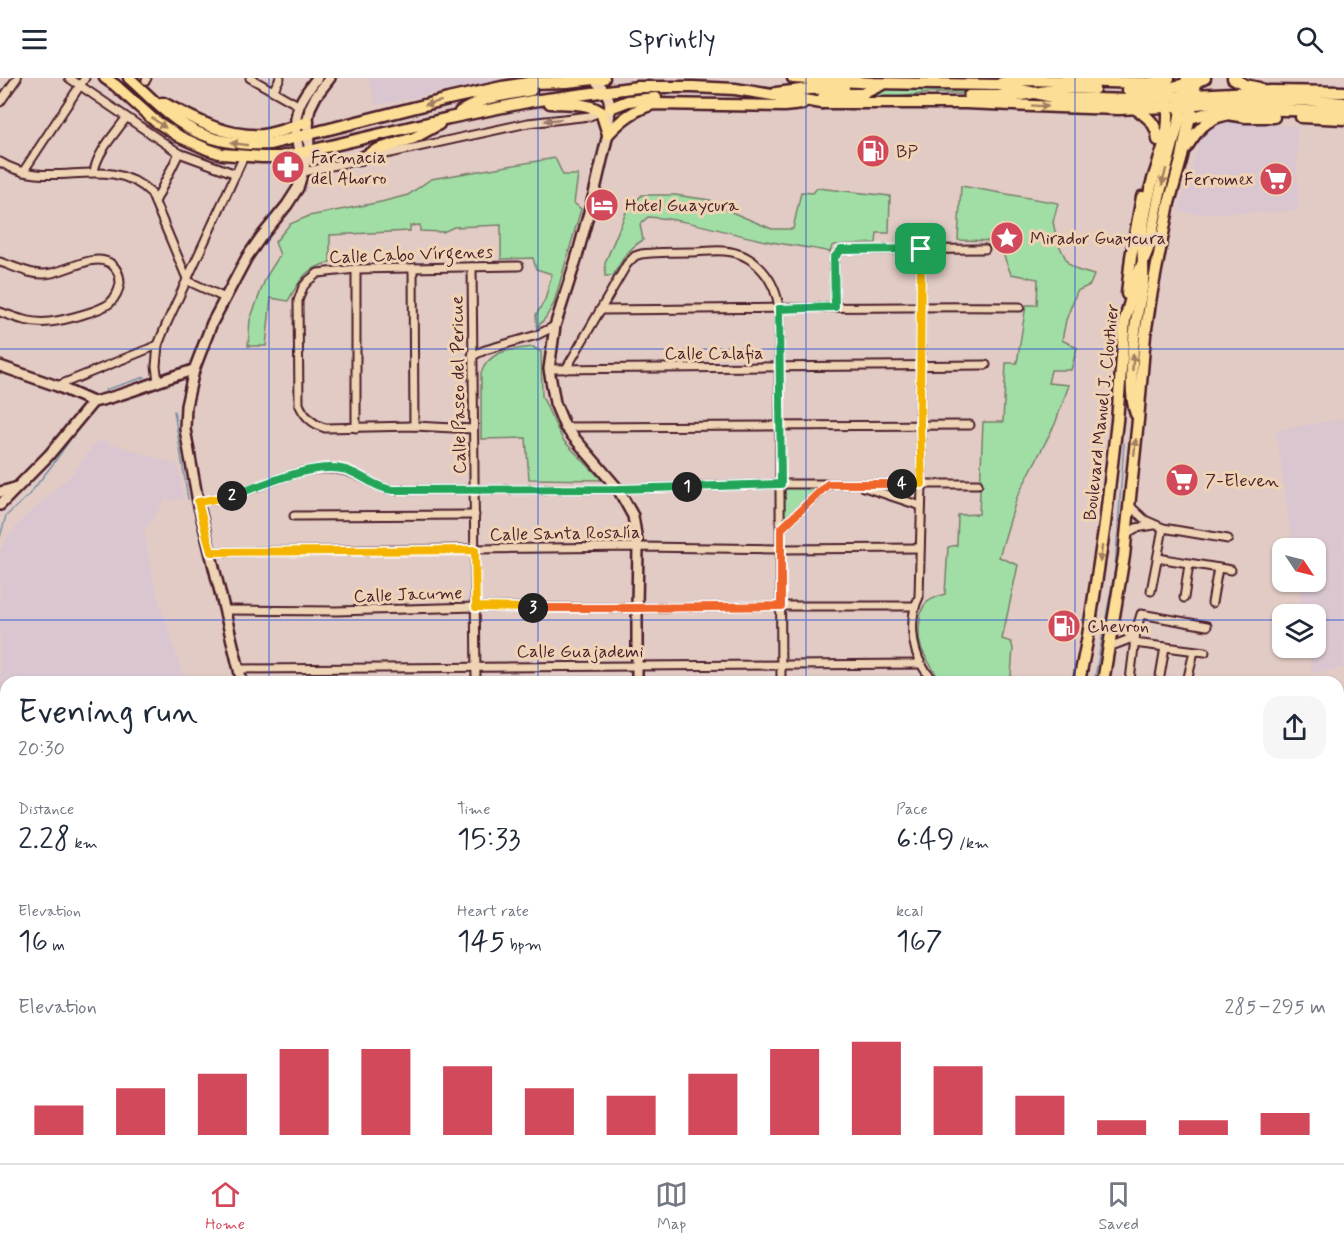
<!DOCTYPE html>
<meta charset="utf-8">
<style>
:root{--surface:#fff;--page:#f6f6f7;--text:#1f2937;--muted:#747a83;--line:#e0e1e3;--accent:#d1495b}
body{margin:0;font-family:Mynerve,sans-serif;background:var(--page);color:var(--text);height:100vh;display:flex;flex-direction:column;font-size:22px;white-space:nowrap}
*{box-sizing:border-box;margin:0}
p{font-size:20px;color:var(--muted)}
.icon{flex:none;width:33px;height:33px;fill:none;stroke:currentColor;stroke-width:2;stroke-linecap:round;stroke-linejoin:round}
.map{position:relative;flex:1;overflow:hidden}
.drawer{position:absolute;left:0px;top:598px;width:1344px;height:488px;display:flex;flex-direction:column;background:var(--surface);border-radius:18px 18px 0 0;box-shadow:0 2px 4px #0004}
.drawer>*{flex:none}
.needle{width:39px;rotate:125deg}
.buttons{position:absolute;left:1272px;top:460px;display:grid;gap:12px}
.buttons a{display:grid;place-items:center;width:54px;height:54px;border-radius:12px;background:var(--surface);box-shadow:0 2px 4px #0004;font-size:30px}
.pin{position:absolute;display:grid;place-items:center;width:51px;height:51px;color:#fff;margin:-26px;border-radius:12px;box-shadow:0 3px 9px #0006}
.km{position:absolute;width:30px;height:30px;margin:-15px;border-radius:50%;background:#222;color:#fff;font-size:16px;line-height:30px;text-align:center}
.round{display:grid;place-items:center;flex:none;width:63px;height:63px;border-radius:18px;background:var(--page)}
.overview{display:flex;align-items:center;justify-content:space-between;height:102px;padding:0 18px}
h1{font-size:33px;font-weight:600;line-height:45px}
.metrics{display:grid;grid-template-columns:repeat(3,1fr);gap:9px;height:102px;padding:6px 18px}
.metrics div{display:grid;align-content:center}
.metrics b{font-size:30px;font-weight:600}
.metrics small{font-size:16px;font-weight:400}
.metrics p{font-size:16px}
.chart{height:168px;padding:12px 18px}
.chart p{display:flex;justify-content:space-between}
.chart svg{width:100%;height:108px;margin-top:6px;stroke:var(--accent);stroke-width:6}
header{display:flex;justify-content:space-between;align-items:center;height:78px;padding:0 18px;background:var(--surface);font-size:27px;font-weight:600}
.tab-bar{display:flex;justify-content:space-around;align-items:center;height:84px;border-top:2px solid var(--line);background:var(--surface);font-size:16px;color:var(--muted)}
.tab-bar a{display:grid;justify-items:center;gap:3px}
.tab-bar .selected{color:var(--accent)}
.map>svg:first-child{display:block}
</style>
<header><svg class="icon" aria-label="menu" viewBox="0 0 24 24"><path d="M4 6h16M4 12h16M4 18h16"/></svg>Sprintly<svg class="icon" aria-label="search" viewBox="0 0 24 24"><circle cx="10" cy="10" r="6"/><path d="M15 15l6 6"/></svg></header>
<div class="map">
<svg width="1344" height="1085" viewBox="0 0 1344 1085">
<rect width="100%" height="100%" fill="#e2cbc5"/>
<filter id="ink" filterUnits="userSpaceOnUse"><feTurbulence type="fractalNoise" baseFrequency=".0167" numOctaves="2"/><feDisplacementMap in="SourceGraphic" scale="12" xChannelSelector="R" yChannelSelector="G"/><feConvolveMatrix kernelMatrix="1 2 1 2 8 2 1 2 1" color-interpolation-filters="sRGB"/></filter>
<g filter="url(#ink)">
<g fill="#dac6d0">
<polygon points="368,0 499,0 502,2 376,27"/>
<polygon points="1218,44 1298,48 1297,51 1298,133 1196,136 1178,133 1200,61 1205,54"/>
<polygon points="1344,341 1344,590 1312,595 1308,570 1316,570 1316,537 1303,537 1298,504 1316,504 1316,471 1293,471 1276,352"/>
<polygon points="100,362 178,387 183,421 165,422 144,454 156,514 186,604 6,604 6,818 0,819 0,473 7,460 20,444 74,394 93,368"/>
<polygon points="1344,687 1344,794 1338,787 1338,693"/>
<polygon points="0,1052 6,1054 6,1080 45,1080 42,1085 0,1085"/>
<polygon points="1338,1060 1344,1061 1344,1085 1035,1085 1035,1080 1338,1080"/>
</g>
<g fill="#a1dea6" stroke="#767e68" stroke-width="1.5">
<polygon points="888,9 998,12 1007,14 1004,17 931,15 889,20 864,20"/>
<path d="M555,80L563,97H578L574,125L581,131L554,225L546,239L537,250L536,237L545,222L552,196L536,191L533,180L501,181V147L454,149L443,154L420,153V147L410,148V153L330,157V184C304,192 301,200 288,223L271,220L266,268H248L250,242L266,199L280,177L275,164L290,146L309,138L381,124L408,117L431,101Z"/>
<path d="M961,108L1058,125L1053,144L1057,163L1068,185L1077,192L1094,197L1090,207L1077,213L1066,242L1062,262L1077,270L1071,292H1051L1048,305L1069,307L1055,346L1017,419L999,479L1018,487L1002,561L1011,564L1013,570L1011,598L1017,602V604H940C928,578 915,575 920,541C922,523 929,522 945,516L948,469L957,467L958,437L979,436L983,344H1003L1006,285H1017L1026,227H1037L1038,201L1011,196L998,163L958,162Z"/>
<path d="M817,110L890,118L889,155H877L876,165L835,167L832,168L830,174C806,168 781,167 757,161C721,153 685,141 648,139L640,146L643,162C628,171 621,183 613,198H605V185L627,132L642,117H675L710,122L729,133L772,151H793L801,114L813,115Z"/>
<path d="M533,269L541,274L542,318L552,340L563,362L602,402L529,401L526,360L481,361V295C490,271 512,272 533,269Z"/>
<polygon points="820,409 784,443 785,410"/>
<polygon points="6,818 6,1026 0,1022 0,819"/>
<polygon points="83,1080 273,1080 269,1085 93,1085"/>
</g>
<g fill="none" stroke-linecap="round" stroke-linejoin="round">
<g stroke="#7790a5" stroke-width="1.5">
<polyline points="105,312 145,299"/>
<polyline points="174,333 188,421"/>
<polyline points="0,459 6,438 28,418 53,386 81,346"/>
<polyline points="1094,604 1115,491 1124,365"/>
</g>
<defs>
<g id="street">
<polyline points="69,0 179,75 236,96"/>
<polyline points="250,0 298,27"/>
<polyline points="146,2 147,0"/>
<polyline points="273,13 280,0"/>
<polyline points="0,24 17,0"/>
<path d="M0,84C52,116 106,72 151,115L188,203L225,220"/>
<polyline points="23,94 85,0"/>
<path d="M94,94C97,74 115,56 126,40"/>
<polyline points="304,94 528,45 590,38 602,33"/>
<polyline points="155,124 179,75"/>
<path d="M921,171L920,347L922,407L919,519C909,539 911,570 923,589C926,595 931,599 935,604"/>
<path d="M0,184C13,188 30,197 44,196C64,196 92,174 110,185C117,190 120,197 120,205C119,212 115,220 110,225C100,233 62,243 49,244C32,246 16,240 0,234"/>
<polyline points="472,189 476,604"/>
<polyline points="413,190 414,348"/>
<polyline points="356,191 356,350"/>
<polyline points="835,229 834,180 841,172 985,171"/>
<path d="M600,232C740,231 880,228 1020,229"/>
<polyline points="472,278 485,272 537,257 555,248"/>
<polyline points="549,291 986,287"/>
<path d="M566,291L627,186L635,178L641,176C658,174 675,174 692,174C702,174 713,172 724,173C755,175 776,202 779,231L781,604"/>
<polyline points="158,303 156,288 158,267"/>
<polyline points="57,308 158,267 166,247 244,78"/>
<polyline points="565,349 970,347"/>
<path d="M473,351L414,348L325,350C312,346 304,338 299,326L298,223L303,209L308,203L318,195L356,191L519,188"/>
<polyline points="864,409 921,428"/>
<path d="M198,424C209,422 220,421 230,418C266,408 303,385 342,392C361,395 374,410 393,412L618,411L781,406H978"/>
<polyline points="1129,427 1145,442 1163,450 1228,461"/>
<polyline points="294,438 475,437"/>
<polyline points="781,451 828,406"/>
<polyline points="1126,456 1136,450 1154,447"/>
<polyline points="211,474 638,469 780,471 920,470"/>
<polyline points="1158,480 1231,492"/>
<polyline points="1151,513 1163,450"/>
<polyline points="1184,520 1189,486"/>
<polyline points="1212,525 1218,490"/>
<polyline points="225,532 336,533 476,529 637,530 781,528 915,528"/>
<polyline points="1114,545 1127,555 1135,559"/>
<polyline points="1134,565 1205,574"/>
<polyline points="1109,569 1135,559"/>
<polyline points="239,591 921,586"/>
<polyline points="1130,602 1136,553 1141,536 1207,548"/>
<polyline points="1159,604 1165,569"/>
<polyline points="1187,604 1194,573"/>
<polyline points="747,1080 753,1085"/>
<polyline points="860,1080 863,1085"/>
<polyline points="477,1085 477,1080"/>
<polyline points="802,1085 813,1080"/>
</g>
<g id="secondary">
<polyline points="594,1 606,14 609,22 610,30 608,56 594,116 576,182 555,248 549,291 555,325 565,349 618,411 633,438 638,469 637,530 637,604"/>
<path d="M302,80C298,73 297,65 296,57C293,32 302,19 317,0"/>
<polyline points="0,288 57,308 93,324"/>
<path d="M93,324C128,317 160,301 194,292"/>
<polyline points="0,414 15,410"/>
<polyline points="0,427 49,377 93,324"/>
<polyline points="242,604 198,424 185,351 186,328 194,292 212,245 247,179 261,159 287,127 298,110 309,73 308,41 310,30 316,18 330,0"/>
<polyline points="307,1080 310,1085"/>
<polyline points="643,1080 643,1085"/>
<polyline points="280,1085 284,1080"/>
</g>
<g id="primary">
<polyline points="105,0 115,7 154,42 180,59 207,71 222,76 262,79 280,79 309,73 449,40 532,23 638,9 693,9 735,11 822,25 965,25 1058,29 1119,31 1167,29 1235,22 1305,22 1344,25"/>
<path d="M129,0C145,14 160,31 178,43C204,62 238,68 270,66L448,21L502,9L528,5L567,4L604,0"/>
<polyline points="793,0 874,5 999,7 1057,20 1131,22 1194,17 1271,13 1344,14"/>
<polyline points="1233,0 1245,7 1259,10"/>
<path d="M1001,5L1008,3L1028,2L1147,5C1164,12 1167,18 1168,36C1169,62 1156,88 1150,112C1147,127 1143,143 1142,158C1142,173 1144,188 1143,204C1142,213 1140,222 1138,231C1134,256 1127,313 1136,336"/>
<polyline points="1149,5 1163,3 1169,0"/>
<path d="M1128,12C1154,13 1180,10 1205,0"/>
<polyline points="776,15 809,11 844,10"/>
<polyline points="969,18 1015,18 1047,13 1070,10 1094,11"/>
<path d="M163,25C194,41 227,60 263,57C278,55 294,48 308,44"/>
<path d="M550,25C566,26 588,24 601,34L608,56C622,41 635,31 654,26L784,28L802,26"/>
<polyline points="822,25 823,19 827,16 862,16 881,7"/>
<polyline points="610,30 628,23 656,20"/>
<path d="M1136,31C1148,39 1157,46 1158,62"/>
<polyline points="460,34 479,24 489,20 531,12"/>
<polyline points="1227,36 1246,39 1274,39"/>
<polyline points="1301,39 1344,41"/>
<polyline points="1187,41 1218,32 1232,31 1332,33 1344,32"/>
<path d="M1186,70C1196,54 1205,41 1225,37"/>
<polyline points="358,82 376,72 414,60 439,46"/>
<polyline points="1127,216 1131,179 1142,119"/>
<polyline points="1079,604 1088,558 1105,446 1117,343 1125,241 1137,199 1150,166 1160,114 1179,43 1187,0"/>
<polyline points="1103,604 1124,478 1138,342 1145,257 1151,218 1169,125 1182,79 1197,0"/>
<polyline points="983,1085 984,1080"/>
<polyline points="1002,1085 1003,1080"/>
<polyline points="1025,1085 1025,1080"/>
</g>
</defs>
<use href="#street" stroke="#4a1f2b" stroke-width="11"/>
<use href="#secondary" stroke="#4a1f2b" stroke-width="14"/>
<use href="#primary" stroke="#4a1f2b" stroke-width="15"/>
<use href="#street" stroke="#eed3b5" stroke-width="7"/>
<use href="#secondary" stroke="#eed3b5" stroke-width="9"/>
<use href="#primary" stroke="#fdde96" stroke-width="10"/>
</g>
<defs><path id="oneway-solid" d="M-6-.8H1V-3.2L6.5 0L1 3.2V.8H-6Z" transform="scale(1.5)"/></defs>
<g fill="#a47e60">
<use href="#oneway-solid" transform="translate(433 25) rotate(166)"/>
<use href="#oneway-solid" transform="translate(1040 28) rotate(4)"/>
<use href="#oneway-solid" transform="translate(159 45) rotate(36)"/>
<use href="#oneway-solid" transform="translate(239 66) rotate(-172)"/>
<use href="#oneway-solid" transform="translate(1164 99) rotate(104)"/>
<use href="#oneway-solid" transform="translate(1133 284) rotate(-86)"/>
<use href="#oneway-solid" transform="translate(1135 369) rotate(-84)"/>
<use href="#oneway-solid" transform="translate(1101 476) rotate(98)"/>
</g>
<use fill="#9c7970" href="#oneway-solid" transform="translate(553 42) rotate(174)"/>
</g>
<g fill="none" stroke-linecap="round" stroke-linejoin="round" filter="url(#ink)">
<defs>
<polyline id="split-1" points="687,409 781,406 779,231 835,229 834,180 841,172 921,171"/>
<path id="split-2" d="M232,418C263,407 314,383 346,392C363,397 375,410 393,412L618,411L687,409"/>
<polyline id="split-3" points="232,418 198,424 211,474 475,472 476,529 533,530"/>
<polyline id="split-4" points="533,530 636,530 781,528 781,451 828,406 902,406"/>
<polyline id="split-5" points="902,406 922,406 920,347 921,171"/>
</defs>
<use href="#split-1" stroke="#fff" stroke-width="12"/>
<use href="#split-2" stroke="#fff" stroke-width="12"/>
<use href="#split-3" stroke="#fff" stroke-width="12"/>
<use href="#split-4" stroke="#fff" stroke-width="12"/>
<use href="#split-5" stroke="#fff" stroke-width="12"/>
<use href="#split-1" stroke="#22a559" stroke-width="8"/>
<use href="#split-2" stroke="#22a559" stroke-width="8"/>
<use href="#split-3" stroke="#f5b400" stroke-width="8"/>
<use href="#split-4" stroke="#f0652b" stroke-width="8"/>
<use href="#split-5" stroke="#f5b400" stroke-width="8"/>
</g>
<path fill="none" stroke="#1d4ed8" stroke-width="1.5" stroke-opacity="0.55" d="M269,0V604M538,0V604M806,0V604M1075,0V604M0,271H1344M0,542H1282M1316,542H1344M0,814H6M1338,814H1344M269,1080V1085M538,1080V1085M806,1080V1085M1075,1080V1085"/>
<defs>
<symbol id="fuel-disc" viewBox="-11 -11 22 22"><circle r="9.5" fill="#d1495b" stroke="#eed3b5"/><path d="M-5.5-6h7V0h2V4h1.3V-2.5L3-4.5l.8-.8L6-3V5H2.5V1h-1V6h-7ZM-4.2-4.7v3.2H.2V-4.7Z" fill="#fff"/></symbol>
<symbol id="pharmacy-disc" viewBox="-11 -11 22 22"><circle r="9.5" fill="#d1495b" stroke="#eed3b5"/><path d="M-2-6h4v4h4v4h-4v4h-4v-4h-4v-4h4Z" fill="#fff"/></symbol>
<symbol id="supermarket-disc" viewBox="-11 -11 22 22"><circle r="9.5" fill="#d1495b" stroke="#eed3b5"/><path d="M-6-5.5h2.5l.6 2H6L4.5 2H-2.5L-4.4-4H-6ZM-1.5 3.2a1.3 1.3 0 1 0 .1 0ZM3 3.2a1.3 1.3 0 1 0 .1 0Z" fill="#fff"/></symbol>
<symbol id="hotel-disc" viewBox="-11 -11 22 22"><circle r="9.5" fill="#d1495b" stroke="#eed3b5"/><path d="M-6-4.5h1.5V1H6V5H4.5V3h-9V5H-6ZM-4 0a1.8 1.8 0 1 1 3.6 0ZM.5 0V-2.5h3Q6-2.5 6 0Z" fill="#fff"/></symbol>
<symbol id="sight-disc" viewBox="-11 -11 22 22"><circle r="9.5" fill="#d1495b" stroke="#eed3b5"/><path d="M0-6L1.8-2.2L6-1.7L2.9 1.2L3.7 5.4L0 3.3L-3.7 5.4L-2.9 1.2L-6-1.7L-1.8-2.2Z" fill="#fff"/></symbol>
</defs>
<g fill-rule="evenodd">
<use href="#fuel-disc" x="854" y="54" width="38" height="38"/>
<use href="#pharmacy-disc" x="269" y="70" width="38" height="38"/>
<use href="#supermarket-disc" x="1257" y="82" width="38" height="38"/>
<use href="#hotel-disc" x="583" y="108" width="38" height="38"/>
<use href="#sight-disc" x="988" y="141" width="38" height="38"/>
<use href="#supermarket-disc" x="1163" y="383" width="38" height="38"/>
<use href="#fuel-disc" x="1045" y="529" width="38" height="38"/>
</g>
<g text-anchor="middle" stroke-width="6" stroke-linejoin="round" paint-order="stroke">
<g font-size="18" fill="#4a1f2b" stroke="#eed3b5" text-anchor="start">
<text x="896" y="79">BP</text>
<text x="311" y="85">Farmacia<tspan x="311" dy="21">del Ahorro</tspan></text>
<text x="1253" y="107" text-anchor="end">Ferromex</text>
<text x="625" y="133">Hotel Guaycura</text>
<text x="1030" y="166">Mirador Guaycura</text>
<text x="1205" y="408">7-Eleven</text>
<text x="1087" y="554">Chevron</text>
</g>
<g font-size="18" fill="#4a1f2b" stroke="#eed3b5">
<text transform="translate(411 176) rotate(-2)" y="6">Calle Cabo Vírgenes</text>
<text x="714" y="281">Calle Calafia</text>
<text transform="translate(458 307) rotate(-91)" y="6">Calle Paseo del Pericue</text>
<text transform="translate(1101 334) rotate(-84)" y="6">Boulevard Manuel J. Clouthier</text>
<text transform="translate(565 455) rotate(-1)" y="6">Calle Santa Rosalía</text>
<text transform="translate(408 516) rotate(-2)" y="6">Calle Jacume</text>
<text x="580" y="579">Calle Guajademi</text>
</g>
</g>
</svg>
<div class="buttons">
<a><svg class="needle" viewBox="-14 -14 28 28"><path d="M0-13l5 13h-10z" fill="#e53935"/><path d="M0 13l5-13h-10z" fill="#747a83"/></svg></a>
<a><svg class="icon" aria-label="layers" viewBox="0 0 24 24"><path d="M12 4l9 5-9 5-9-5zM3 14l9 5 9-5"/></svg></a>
</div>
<div class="pin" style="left:921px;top:171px;background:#1e9e55"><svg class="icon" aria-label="arrive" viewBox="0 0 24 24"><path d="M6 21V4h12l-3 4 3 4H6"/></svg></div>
<b class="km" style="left:687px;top:409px">1</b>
<b class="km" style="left:232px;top:418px">2</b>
<b class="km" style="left:533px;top:530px">3</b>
<b class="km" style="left:902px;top:406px">4</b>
<section class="drawer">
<div class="overview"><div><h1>Evening run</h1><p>20:30</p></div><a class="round"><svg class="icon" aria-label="share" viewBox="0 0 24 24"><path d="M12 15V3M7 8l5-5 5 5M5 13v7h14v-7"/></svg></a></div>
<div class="metrics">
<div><p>Distance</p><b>2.28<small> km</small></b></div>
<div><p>Time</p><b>15:33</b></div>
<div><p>Pace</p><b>6:49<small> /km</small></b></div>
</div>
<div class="metrics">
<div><p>Elevation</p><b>16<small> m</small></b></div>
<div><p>Heart rate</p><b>145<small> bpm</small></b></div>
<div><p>kcal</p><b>167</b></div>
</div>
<div class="chart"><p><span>Elevation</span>285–295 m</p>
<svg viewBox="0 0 160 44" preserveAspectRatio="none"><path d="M5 44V32M15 44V25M25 44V19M35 44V9M45 44V9M55 44V16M65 44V25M75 44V28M85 44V19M95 44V9M105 44V6M115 44V16M125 44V28M135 44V38M145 44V38M155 44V35"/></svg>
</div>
</section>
</div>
<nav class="tab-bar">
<a class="selected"><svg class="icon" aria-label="home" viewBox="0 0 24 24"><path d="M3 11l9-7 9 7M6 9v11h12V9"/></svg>Home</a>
<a><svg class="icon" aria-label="map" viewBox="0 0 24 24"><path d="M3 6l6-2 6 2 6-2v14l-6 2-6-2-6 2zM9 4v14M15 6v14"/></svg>Map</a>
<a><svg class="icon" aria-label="saved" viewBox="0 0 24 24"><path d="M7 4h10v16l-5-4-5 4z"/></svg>Saved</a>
</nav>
